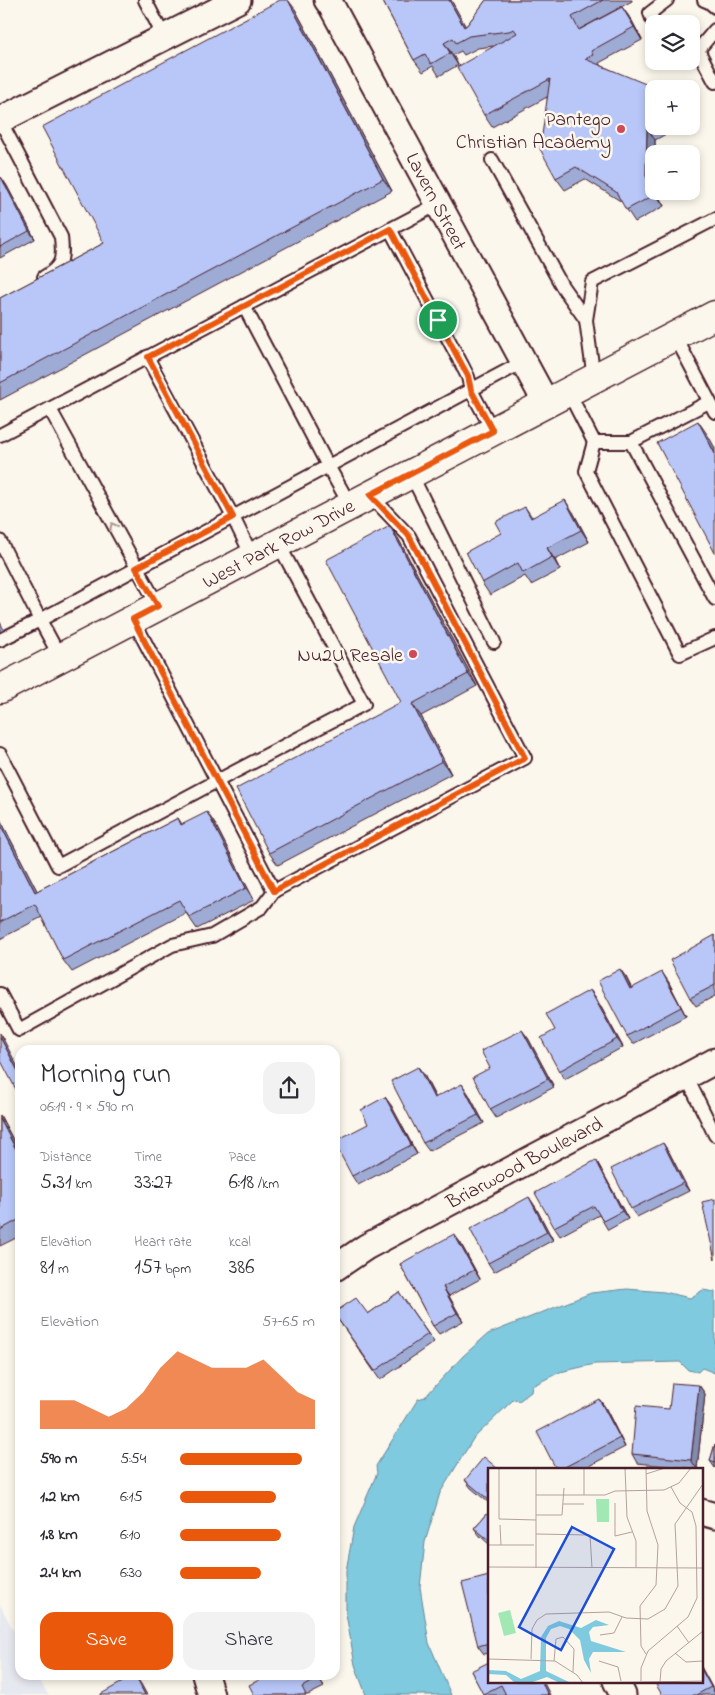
<!DOCTYPE html>
<meta charset="utf-8">
<style>
:root{--surface:#fff;--page:#f2f2f3;--text:#2b2b33;--muted:#7c7c81;--accent:#ea580c}
body{margin:0;font-family:"Indie Flower",sans-serif;background:var(--page);color:var(--text);height:100vh;display:flex;flex-direction:column;font-size:19px;white-space:nowrap}
*{box-sizing:border-box;margin:0}
p{font-size:16px;color:var(--muted)}
.icon{flex:none;width:28px;height:28px;fill:none;stroke:currentColor;stroke-width:2;stroke-linecap:round;stroke-linejoin:round}
.map{position:relative;flex:1;overflow:hidden}
.side{position:absolute;left:15px;top:1045px;width:325px;height:635px;display:flex;flex-direction:column;background:var(--surface);border-radius:15px;box-shadow:0 2px 8px #0003}
.side>*{flex:none}
.fabs{position:absolute;left:645px;top:15px;display:grid;gap:10px}
.fabs a{display:grid;place-items:center;width:55px;height:55px;border-radius:10px;background:var(--surface);box-shadow:0 2px 8px #0003;font-size:25px}
.pin{position:absolute;display:grid;place-items:center;width:42px;height:42px;color:#fff;margin:-21px;border:2px solid #fff;border-radius:50%;box-shadow:0 1px 5px #0007}
.round{display:grid;place-items:center;flex:none;width:52px;height:52px;border-radius:15px;background:var(--page)}
.summary{display:flex;align-items:center;justify-content:space-between;height:85px;padding:0 25px}
h1{font-size:28px;font-weight:600;line-height:38px}
.stats{display:grid;grid-template-columns:repeat(3,1fr);gap:8px;height:85px;padding:5px 25px}
.stats div{display:grid;align-content:center}
.stats b{font-size:21px;font-weight:600}
.stats small{font-size:14px;font-weight:400}
.stats p{font-size:14px}
.chart{height:140px;padding:10px 25px}
.chart p{display:flex;justify-content:space-between}
.chart svg{width:100%;height:90px;margin-top:5px;fill:var(--accent);opacity:.7}
.action{display:flex;gap:10px;margin-top:auto;padding:10px 25px}
.action a{flex:1;height:58px;border-radius:15px;background:var(--accent);color:#fff;font-size:20px;font-weight:600;line-height:58px;text-align:center}
.action a+a{background:var(--page);color:var(--text)}
ul{padding:0 25px;list-style:none;font-size:16px}
li{display:grid;grid-template-columns:80px 60px 1fr;align-items:center;height:38px}
li i{height:12px;border-radius:6px;background:var(--accent)}
.map>svg:first-child{display:block}
</style>
<div class="map">
<svg width="715" height="1695" viewBox="0 0 715 1695">
<rect width="100%" height="100%" fill="#fbf7ec"/>
<filter id="ink" filterUnits="userSpaceOnUse"><feTurbulence type="fractalNoise" baseFrequency=".02" numOctaves="2"/><feDisplacementMap in="SourceGraphic" scale="10" xChannelSelector="R" yChannelSelector="G"/><feConvolveMatrix kernelMatrix="1 2 1 2 8 2 1 2 1" color-interpolation-filters="sRGB"/></filter>
<g filter="url(#ink)">
<polygon fill="#e7e9f0" points="0,1605 20,1643 20,1675 37,1675 48,1695 0,1695"/>
<polygon fill="#7fcadf" stroke="#6a8697" points="627,1289 664,1292 690,1298 703,1290 715,1292 715,1373 702,1368 698,1372 688,1370 680,1362 595,1364 560,1372 532,1386 531,1392 519,1401 514,1399 473,1439 440,1493 425,1542 420,1587 429,1643 451,1695 366,1695 355,1665 346,1614 346,1571 354,1527 377,1473 376,1466 418,1399 425,1397 463,1356 488,1334 591,1293"/>
<g fill="none" stroke-linecap="round" stroke-linejoin="round">
<defs>
<g id="lane">
<polyline points="145,0 164,37"/>
<polyline points="704,0 709,2 715,7"/>
<polyline points="654,24 650,13 667,0"/>
<polyline points="691,49 698,50 715,82"/>
<polyline points="698,50 715,30"/>
<path d="M0,120L61,237C63,257 64,266 44,277"/>
<polyline points="492,160 562,286 586,320"/>
<polyline points="390,229 462,365 468,377 471,390 493,431"/>
<polyline points="244,306 328,466 350,505"/>
<polyline points="675,336 715,412"/>
<polyline points="147,357 233,517 252,556"/>
<polyline points="594,379 586,320 592,282 715,219"/>
<polyline points="568,391 594,442 631,442 715,599"/>
<polyline points="50,409 158,606"/>
<polyline points="0,435 438,204"/>
<polyline points="594,442 586,471 680,654 715,638"/>
<polyline points="631,442 709,402"/>
<polyline points="411,474 494,642"/>
<polyline points="0,541 40,620 523,362"/>
<polyline points="278,543 364,704 217,781 274,891 525,758 409,536 370,495"/>
<polyline points="0,640 40,620 60,657"/>
<polyline points="0,754 58,866 217,781 133,619"/>
<polyline points="0,994 19,1030 172,945 212,936 262,907 274,891"/>
<polyline points="686,1076 715,1135"/>
</g>
<g id="street">
<polyline points="327,0 332,7 546,403"/>
<polyline points="0,120 238,0"/>
<polyline points="335,1268 366,1247 715,1061"/>
<polyline points="701,1512 715,1516"/>
<polyline points="205,1675 211,1695"/>
<polyline points="616,1681 623,1695"/>
</g>
<polyline id="secondary" points="0,689 715,315"/>
</defs>
<use href="#lane" stroke="#4a1f2b" stroke-width="16"/>
<use href="#street" stroke="#4a1f2b" stroke-width="29"/>
<use href="#secondary" stroke="#4a1f2b" stroke-width="31"/>
<use href="#lane" stroke="#fbf7ec" stroke-width="12"/>
<use href="#street" stroke="#fbf7ec" stroke-width="25"/>
<use href="#secondary" stroke="#fbf7ec" stroke-width="28"/>
</g>
<g fill="#9eabd5" stroke="#4a1f2b">
<polygon points="382,0 451,0 465,26 467,25 486,0 632,0 632,1 580,29 631,19 642,40 599,63 600,65 654,89 654,126 677,126 677,128 655,140 655,154 654,154 654,191 664,206 635,222 622,202 585,179 565,190 556,178 547,97 492,127 484,115 493,46 478,48 464,55 461,51 453,55 458,65 439,76 433,66 423,72 414,60"/>
<polygon points="295,9 392,191 0,400 0,298 104,243"/>
<polygon points="1,177 7,186 35,239 0,258 0,178"/>
<polygon points="525,507 532,517 573,512 589,542 555,560 560,570 531,585 525,576 490,595 482,583 501,533"/>
<polygon points="398,538 477,686 421,716 451,774 278,865 269,853 401,702"/>
<polygon points="0,622 4,630 0,632"/>
<polygon points="178,818 182,824 215,824 254,900 197,929 186,913 72,972 63,960 42,917 0,939 0,819 37,891"/>
<polygon points="715,935 715,996 696,1006 690,998"/>
<polygon points="626,977 632,989 668,981 686,1016 633,1044 627,1036"/>
<polygon points="590,990 596,998 623,1047 565,1079 559,1071 555,1030"/>
<polygon points="528,1038 554,1087 496,1118 490,1109 490,1068"/>
<polygon points="418,1067 424,1075 436,1098 468,1093 484,1123 429,1151 423,1143"/>
<polygon points="391,1105 417,1154 358,1185 352,1176 368,1124"/>
<polygon points="0,1115 20,1153 20,1236 0,1246"/>
<polygon points="669,1152 689,1191 637,1217 631,1209"/>
<polygon points="596,1160 601,1169 628,1219 608,1230 599,1215 560,1236 554,1227"/>
<polygon points="535,1206 553,1240 494,1272 488,1263"/>
<polygon points="460,1242 480,1279 449,1296 463,1321 439,1334 433,1326 400,1264"/>
<polygon points="399,1292 434,1342 380,1380 335,1315 368,1314"/>
<polygon points="699,1385 705,1394 697,1469 637,1463 632,1454 669,1409"/>
<polygon points="599,1399 605,1407 625,1447 583,1469 556,1469"/>
<polygon points="715,1444 715,1468 710,1461"/>
<polygon points="489,1469 489,1503 471,1488 465,1480"/>
<polygon points="489,1511 489,1544 480,1536 474,1528"/>
<polygon points="489,1576 489,1653 484,1654 478,1646"/>
<polygon points="701,1667 715,1693 715,1695 662,1695"/>
<polygon points="471,1671 550,1695 506,1694 503,1695 484,1695"/>
<polygon points="110,1675 120,1675 112,1679"/>
<polygon points="318,1675 324,1687 308,1695 254,1695"/>
</g>
<g fill="#818bae" stroke="#4a1f2b">
<polygon points="288,0 295,9 392,191 383,179"/>
<polygon points="449,0 451,0 471,36 464,27"/>
<polygon points="622,7 631,19 642,40 634,27"/>
<polygon points="444,43 453,55 458,65 450,53"/>
<polygon points="647,128 655,140 655,154 654,154 654,191 646,176"/>
<polygon points="1,177 7,186 35,239 29,231"/>
<polygon points="654,191 656,191 664,206"/>
<polygon points="698,421 709,437 715,448 715,454"/>
<polygon points="565,500 573,512 589,542 581,530"/>
<polygon points="390,526 398,538 477,686 468,674"/>
<polygon points="547,548 555,560 560,570 552,557"/>
<polygon points="412,704 421,716 451,774 442,761"/>
<polygon points="207,812 215,824 254,900 246,888"/>
<polygon points="0,819 44,904 35,892 0,824"/>
<polygon points="620,969 626,977 636,998 630,989"/>
<polygon points="662,972 668,981 686,1016 681,1007"/>
<polygon points="590,990 596,998 623,1047 617,1039"/>
<polygon points="522,1030 528,1038 554,1087 548,1079"/>
<polygon points="0,1033 20,1071 20,1075 0,1037"/>
<polygon points="418,1067 424,1075 440,1107 434,1098"/>
<polygon points="462,1084 468,1093 484,1123 478,1115"/>
<polygon points="385,1097 391,1105 417,1154 411,1145"/>
<polygon points="0,1115 20,1153 20,1157 0,1119"/>
<polygon points="663,1143 669,1152 689,1191 683,1183"/>
<polygon points="596,1160 601,1169 628,1219 622,1211"/>
<polygon points="529,1197 535,1206 553,1240 547,1232"/>
<polygon points="454,1234 460,1242 480,1279 474,1270"/>
<polygon points="443,1287 449,1296 463,1321 457,1313"/>
<polygon points="699,1385 705,1394 697,1469 691,1460"/>
<polygon points="599,1399 605,1407 625,1447 620,1438"/>
<polygon points="701,1667 715,1693 711,1687 701,1669"/>
<polygon points="135,1675 141,1684 147,1695 145,1695"/>
<polygon points="317,1675 318,1675 324,1687 318,1678"/>
<polygon points="541,1681 543,1681 550,1695 548,1695"/>
</g>
<g fill="#b8c7f8" stroke="#4a1f2b">
<polygon points="280,0 288,0 383,179 0,383 0,298 104,243 42,127"/>
<polygon points="382,0 449,0 464,27 467,25 486,0 603,0 572,17 579,30 622,7 634,27 591,51 593,55 585,59 653,87 654,89 654,124 647,128 646,176 656,194 626,210 616,192 576,167 556,178 540,149 550,79 484,115 457,67 517,33 514,29 509,31 469,36 456,43 453,38 444,43 450,53 431,64 425,54 414,60"/>
<polygon points="1,177 29,231 0,247 0,178"/>
<polygon points="698,421 715,454 715,553 657,443"/>
<polygon points="565,500 581,530 547,548 552,557 523,573 518,563 482,583 466,552 501,533 495,522 525,507 531,518"/>
<polygon points="390,526 468,674 412,704 442,761 269,853 236,789 401,702 326,560"/>
<polygon points="207,812 246,888 189,917 179,900 63,960 35,904 0,922 0,824 35,892 178,818 181,825"/>
<polygon points="715,935 715,985 690,998 670,960"/>
<polygon points="620,969 630,989 662,972 681,1007 627,1036 598,981"/>
<polygon points="590,990 617,1039 559,1071 541,1038 555,1030 546,1014"/>
<polygon points="522,1030 548,1079 490,1109 473,1077 490,1068 481,1051"/>
<polygon points="0,1037 20,1075 20,1097 0,1059"/>
<polygon points="418,1067 434,1098 462,1084 478,1115 423,1143 391,1081"/>
<polygon points="385,1097 411,1145 352,1176 335,1144 335,1141 368,1124 361,1110"/>
<polygon points="0,1119 20,1157 20,1219 0,1230"/>
<polygon points="663,1143 683,1183 631,1209 611,1169"/>
<polygon points="596,1160 622,1211 603,1221 594,1206 554,1227 535,1193"/>
<polygon points="529,1197 547,1232 488,1263 470,1229"/>
<polygon points="715,1199 715,1260 702,1202"/>
<polygon points="454,1234 474,1270 443,1287 457,1313 433,1326 400,1264"/>
<polygon points="399,1292 428,1334 375,1371 335,1315 335,1312 356,1298 368,1314"/>
<polygon points="672,1383 699,1385 691,1460 632,1454 636,1406 669,1409"/>
<polygon points="599,1399 620,1438 561,1469 556,1469 537,1432"/>
<polygon points="715,1444 715,1463 710,1461"/>
<polygon points="484,1457 498,1469 489,1469 489,1500 465,1480"/>
<polygon points="489,1511 489,1540 474,1528"/>
<polygon points="489,1576 489,1643 478,1646 462,1583"/>
<polygon points="489,1662 489,1681 541,1681 548,1695 506,1695 501,1685 483,1694 471,1671"/>
<polygon points="701,1669 711,1687 696,1695 662,1695 654,1681 701,1681"/>
<polygon points="135,1675 145,1695 101,1695 101,1694"/>
<polygon points="269,1675 317,1675 318,1678 302,1687 306,1695 254,1695 249,1685"/>
</g>
<defs><path id="oneway-chevron" d="M-2-3.5L2.5 0L-2 3.5" fill="none" stroke-width="1.6" stroke-linecap="round" stroke-linejoin="round" transform="scale(1.25)"/></defs>
<use stroke="#ab9695" href="#oneway-chevron" transform="translate(113 526) rotate(-118)"/>
</g>
<g fill="none" stroke-linecap="round" stroke-linejoin="round" filter="url(#ink)">
<defs>
<polygon id="route" points="390,229 462,365 468,376 471,390 493,431 370,495 409,536 525,758 274,891 133,619 158,606 136,568 233,517 148,357"/>
</defs>
<use href="#route" stroke="#fff" stroke-width="10"/>
<use href="#route" stroke="#ea580c" stroke-width="6"/>
</g>
<g fill="#d1495b" stroke="#fbf7ec" stroke-width="2">
<circle cx="621" cy="129" r="5"/>
<circle cx="413" cy="654" r="5"/>
</g>
<g text-anchor="middle" stroke-width="5" stroke-linejoin="round" paint-order="stroke">
<g font-size="20" fill="#4a1f2b" stroke="#fbf7ec" text-anchor="end">
<text x="611" y="125">Pantego<tspan x="611" dy="23">Christian Academy</tspan></text>
<text x="403" y="661">Nu2U Resale</text>
</g>
<g font-size="20" fill="#4a1f2b" stroke="#fbf7ec">
<text transform="translate(437 201) rotate(62)" y="7">Lavern Street</text>
<text transform="translate(278 543) rotate(-28)" y="7">West Park Row Drive</text>
<text transform="translate(524 1162) rotate(-28)" y="7">Briarwood Boulevard</text>
</g>
</g>
<g transform="translate(488 1468)">
<rect width="215" height="215" fill="#fbf7ec"/>
<path d="M108,31H121V54H109ZM22,142L28,165L16,168L10,145Z" fill="#a2e8b5"/>
<path d="M108,152L121,157L105,159L101,164L103,173L138,184H105L101,191L103,205L96,192L92,172L81,161L72,158L63,161L58,170V203L83,215H72L59,209L42,215H27L18,207L0,206V202L18,203L33,211L52,203L53,169L60,158L71,153L93,160Z" fill="#7fcadf"/>
<path fill="none" stroke="#b4a19f" stroke-width="1" d="M11,0V51L48,52M48,0V100M93,0H96V27M137,0L139,49L148,73V100M158,6L177,0M48,27H117L127,23L176,22L191,15L203,0M127,35V68L144,64M75,36H96M48,47H74L76,20M12,57L13,77M48,66L102,67L104,100M0,77H46M0,99L215,100M189,158L201,175M112,167L126,165L134,149M187,185L198,194L215,193M158,186L153,178L152,138L168,117L170,77L159,43L158,0M0,191L67,193L89,207L95,215M43,191L44,161L49,152L58,146L121,144L138,150L160,151L177,141L190,118L187,56L215,16M66,193L68,171L75,169L86,181L85,204M111,193L130,199L133,213M153,213V200L160,183L200,149L209,130L208,58L204,44L192,35L183,19M172,214L173,201L178,193L215,163M98,215L215,213"/>
<path fill="#1d4ed8" fill-opacity="0.15" stroke="#1d4ed8" stroke-width="2.5" d="M84,59L126,81L73,182L31,159Z"/>
<rect width="215" height="215" fill="none" stroke="#4a1f2b" stroke-width="2.5"/>
</g>
</svg>
<div class="fabs">
<a><svg class="icon" aria-label="layers" viewBox="0 0 24 24"><path d="M12 4l9 5-9 5-9-5zM3 14l9 5 9-5"/></svg></a>
<a>+</a>
<a>−</a>
</div>
<div class="pin" style="left:438px;top:320px;background:#1e9e55"><svg class="icon" aria-label="arrive" viewBox="0 0 24 24"><path d="M6 21V4h12l-3 4 3 4H6"/></svg></div>
<section class="side">
<div class="summary"><div><h1>Morning run</h1><p>06:19 · 9 × 590 m</p></div><a class="round"><svg class="icon" aria-label="share" viewBox="0 0 24 24"><path d="M12 15V3M7 8l5-5 5 5M5 13v7h14v-7"/></svg></a></div>
<div class="stats">
<div><p>Distance</p><b>5.31<small> km</small></b></div>
<div><p>Time</p><b>33:27</b></div>
<div><p>Pace</p><b>6:18<small> /km</small></b></div>
</div>
<div class="stats">
<div><p>Elevation</p><b>81<small> m</small></b></div>
<div><p>Heart rate</p><b>157<small> bpm</small></b></div>
<div><p>kcal</p><b>386</b></div>
</div>
<div class="chart"><p><span>Elevation</span>57–65 m</p>
<svg viewBox="0 0 160 44" preserveAspectRatio="none"><path d="M0 44V30L10 30L20 30L30 34L40 38L50 34L60 26L70 14L80 6L90 10L100 14L110 14L120 14L130 10L140 18L150 26L160 30V44z"/></svg>
</div>
<ul>
<li><b>590 m</b>5:54<i style="width:90%"></i></li>
<li><b>1.2 km</b>6:15<i style="width:71%"></i></li>
<li><b>1.8 km</b>6:10<i style="width:75%"></i></li>
<li><b>2.4 km</b>6:30<i style="width:60%"></i></li>
</ul>
<div class="action"><a>Save</a><a>Share</a></div>
</section>
</div>
